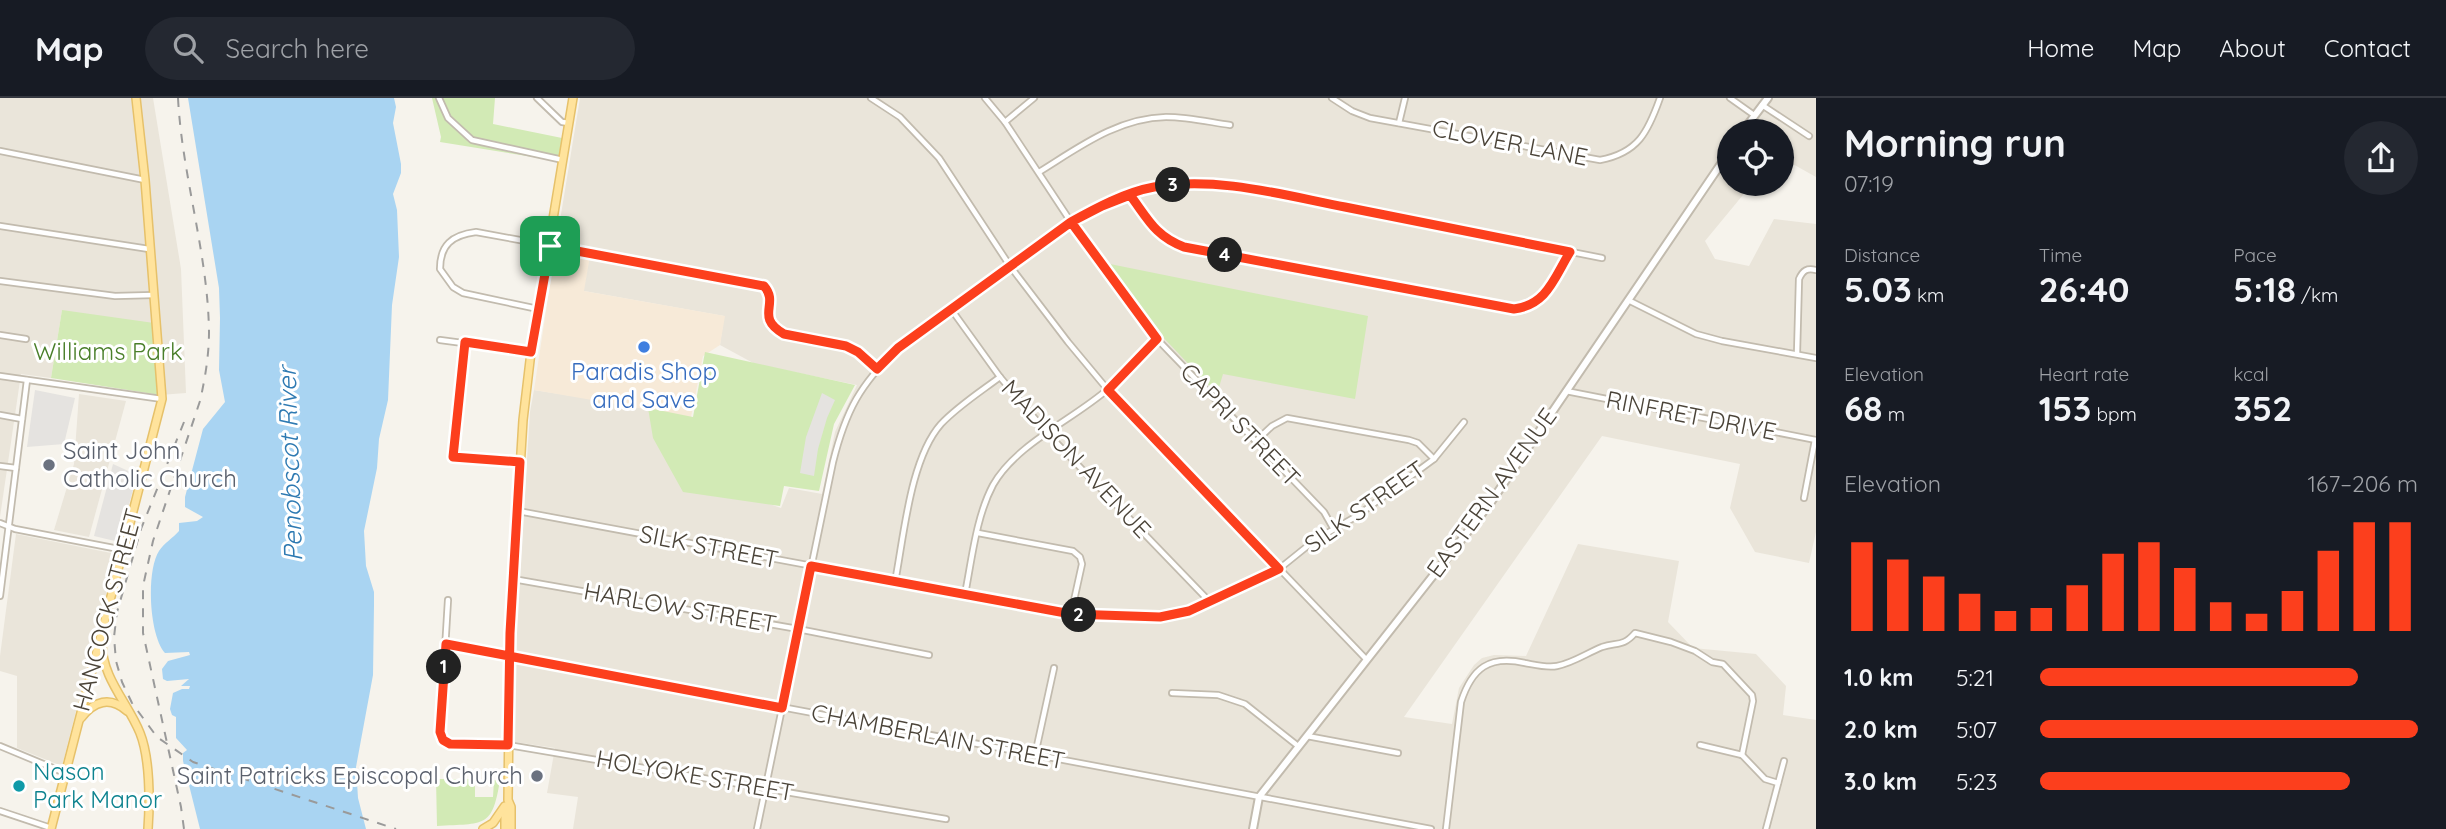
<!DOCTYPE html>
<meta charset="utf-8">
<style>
:root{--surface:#171b24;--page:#242831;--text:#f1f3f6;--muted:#9ea1a6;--line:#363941;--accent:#fc3f1d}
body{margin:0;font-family:Quicksand,sans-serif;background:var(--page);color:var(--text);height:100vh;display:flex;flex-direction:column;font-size:26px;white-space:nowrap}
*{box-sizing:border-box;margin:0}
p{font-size:23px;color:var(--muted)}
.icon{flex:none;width:38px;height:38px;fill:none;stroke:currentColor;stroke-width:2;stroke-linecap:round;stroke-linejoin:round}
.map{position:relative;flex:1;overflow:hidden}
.drawer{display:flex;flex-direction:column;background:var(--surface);width:630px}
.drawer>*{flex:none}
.tools{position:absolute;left:1717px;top:21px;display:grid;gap:14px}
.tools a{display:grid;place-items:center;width:77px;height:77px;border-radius:50%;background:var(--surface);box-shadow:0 2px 5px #0004;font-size:35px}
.pin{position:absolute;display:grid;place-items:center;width:60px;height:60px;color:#fff;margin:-30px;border-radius:14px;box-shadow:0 4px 10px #0006}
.km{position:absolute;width:35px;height:35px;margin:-18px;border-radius:50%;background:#222;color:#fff;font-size:19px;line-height:35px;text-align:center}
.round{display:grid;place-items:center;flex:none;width:74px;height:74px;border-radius:37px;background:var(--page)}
.overview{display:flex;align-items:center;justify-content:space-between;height:119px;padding:0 28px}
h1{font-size:38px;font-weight:800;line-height:52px}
.metrics{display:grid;grid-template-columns:repeat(3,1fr);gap:10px;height:119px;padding:7px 28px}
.metrics div{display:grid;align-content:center}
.metrics b{font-size:35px;font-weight:800}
.metrics small{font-size:19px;font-weight:400}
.metrics p{font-size:19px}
.chart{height:196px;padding:14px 28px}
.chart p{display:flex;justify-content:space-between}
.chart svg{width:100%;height:126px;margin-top:7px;stroke:var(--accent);stroke-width:6}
ul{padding:0 28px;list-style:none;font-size:23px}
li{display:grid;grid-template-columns:112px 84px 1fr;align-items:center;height:52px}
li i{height:18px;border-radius:9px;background:var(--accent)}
header{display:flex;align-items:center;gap:42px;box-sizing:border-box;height:98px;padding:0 35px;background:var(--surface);border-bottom:2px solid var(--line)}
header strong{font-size:33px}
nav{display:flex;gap:38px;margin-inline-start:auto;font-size:24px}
.search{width:490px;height:63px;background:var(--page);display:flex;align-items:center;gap:18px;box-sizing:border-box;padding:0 24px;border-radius:38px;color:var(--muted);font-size:26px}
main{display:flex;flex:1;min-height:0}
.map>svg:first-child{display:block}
</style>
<header>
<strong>Map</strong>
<div class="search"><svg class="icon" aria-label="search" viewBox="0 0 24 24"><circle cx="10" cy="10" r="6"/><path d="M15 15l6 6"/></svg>Search here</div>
<nav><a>Home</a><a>Map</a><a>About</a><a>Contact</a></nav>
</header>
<main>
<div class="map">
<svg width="1816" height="731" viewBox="0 0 1816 731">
<rect width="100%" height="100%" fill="#f6f3ec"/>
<g fill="#eae5da">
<polygon points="0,0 153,0 181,171 186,295 160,297 62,212 51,280 21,276 0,419"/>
<polygon points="580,0 1816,0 1816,79 1782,60 1782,33 1729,33 1729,86 1752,86 1705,143 1715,161 1749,168 1774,121 1816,126 1816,434 1809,465 1755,454 1730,410 1740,366 1602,338 1404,619 1452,626 1459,590 1474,567 1482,560 1494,557 1526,558 1578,446 1679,463 1668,524 1693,550 1756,556 1786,588 1783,617 1816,622 1816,731 573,731 578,699 547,695 555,650 515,644 515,554 530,314 534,292 649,310 680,376 781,410 789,390 822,396 835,334 857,287 755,266 720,247 724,218 584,193 556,147"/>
<polygon points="79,296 126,303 89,439 54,432 74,366"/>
<polygon points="16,436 116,456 62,668 17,650 17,578 0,573 0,558"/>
</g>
<polygon fill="#f7ead8" points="556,147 591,152 584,193 725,218 720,247 703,258 691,319 534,292"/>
<g fill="#d2eab5">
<polygon points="432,0 495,0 493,26 562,40 558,63 440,44 441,39"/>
<polygon points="1105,165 1368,218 1355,301 1223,276 1217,296 1160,236"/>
<polygon points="62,212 154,225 160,297 51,280"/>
<polygon points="705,254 855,287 834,326 819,393 784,388 780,408 683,394 653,340 648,310 693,319"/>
<path d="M436,681H475V699H493L494,682H500C492,731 485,725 437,728Z"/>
</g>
<g fill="#e5e3e0">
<polygon points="35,292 75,300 64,346 27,349"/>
<polygon points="822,295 835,302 827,320 818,351 814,378 800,375 806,339"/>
<polygon points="113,366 137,377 119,444 94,438"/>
</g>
<path fill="#a9d4f2" d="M188,0H394L396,9L393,25L401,66V75L393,96L397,112L399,159L392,207L388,302L379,341L377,370L364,433L366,468L374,494V507L373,577L356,669L358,700L366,731H200L183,663V655L187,652L176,640V619L172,617L170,611L173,595L182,591H189L190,588H181L189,581L167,583L163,581L162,571L168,563L190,557L189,554L165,555C149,537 146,473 159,453C164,445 173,440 179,433V425L197,423L203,419L185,409V399L203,331L225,304L219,272L220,220L219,190Z"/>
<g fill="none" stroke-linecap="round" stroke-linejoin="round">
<defs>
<g id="minor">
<polyline points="439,0 448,20 472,42 563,62"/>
<polyline points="537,0 562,24 569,25"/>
<polyline points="871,0 900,19 939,60 1010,168 1068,244 1108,292 1366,561"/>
<polyline points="985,0 1005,24 1071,124 1157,241 1324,414 1333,430"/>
<path d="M1332,0L1352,13L1370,20L1600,62C1638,55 1648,34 1660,0"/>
<polyline points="1730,0 1754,17"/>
<polyline points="1762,7 1809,38"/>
<polyline points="1005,24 1034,0"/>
<polyline points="1399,25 1405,0"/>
<polyline points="0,53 145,82"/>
<path d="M1039,74C1078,50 1117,20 1166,19C1188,19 1209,24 1230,27"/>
<path d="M1130,97C1148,121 1155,138 1184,149L1514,211C1547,207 1554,180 1570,154"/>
<polyline points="0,128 149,151"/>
<polyline points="0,183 115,198 154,197"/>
<polyline points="1628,202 1696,236 1722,243 1816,260"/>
<path d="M538,211L463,195L453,189L440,171C440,147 452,137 476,134L755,185C787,197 751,218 784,236L846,248L858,254L877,271"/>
<polyline points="951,211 1000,279 1047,335 1210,504"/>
<polyline points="0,237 26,241"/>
<polyline points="440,242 531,254"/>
<polyline points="465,244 454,359 520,364"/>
<path d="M1797,256L1799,181C1803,172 1807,170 1816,172"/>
<polyline points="0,278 162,301"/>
<polyline points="1566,293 1816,342"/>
<polyline points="0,317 22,321"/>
<polyline points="1256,343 1272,328 1287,320 1409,342 1418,345 1434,361"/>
<polyline points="0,368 16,370"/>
<polyline points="1804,400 1815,342"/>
<polyline points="518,413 1071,516 1160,518 1178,517 1210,504 1279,471 1315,442 1357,418 1434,361 1464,324"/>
<polyline points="0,425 15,431 124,452"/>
<polyline points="978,435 1073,453 1080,459 1082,466 1071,516"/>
<polyline points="513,481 798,531 929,557"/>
<path d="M895,484C904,438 910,361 941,326C958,308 980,294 1000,279"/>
<path d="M965,496C972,461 976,419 993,387C1016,346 1074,321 1108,291C1125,276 1141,258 1157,241"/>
<polyline points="0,498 27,282"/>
<polyline points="448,502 440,634 441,640 446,645 508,647 946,721"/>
<polyline points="446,546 1431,731"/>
<polyline points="1172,595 1218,597 1245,606 1298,648"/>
<polyline points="1307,638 1398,655"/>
<polyline points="1700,647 1742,657"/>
<polyline points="0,648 65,675"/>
<polyline points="1035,657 1054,570"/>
<polyline points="1742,657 1765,681 1778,685"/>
<polyline points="0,713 51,730"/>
<path d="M757,731L833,364C846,312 860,287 898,250L1071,124L1102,108L1152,89L1206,85L1267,94L1602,160"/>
<path d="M1446,731L1461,604C1472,570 1489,557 1525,565C1536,567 1547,570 1557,568C1573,565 1587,555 1602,549C1617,544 1623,549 1635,535L1671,544L1695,553L1712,564L1723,566L1752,597L1753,603L1742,657"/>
<polyline points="1766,731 1784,663"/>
</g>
<g id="tertiary">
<polyline points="1743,33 1768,0"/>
<polyline points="1253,731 1259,699 1491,404 1729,54"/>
</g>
<g id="primary">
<path d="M102,546C102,580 128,605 140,635C150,660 150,703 148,731"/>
<path d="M81,620C94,603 110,598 127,613"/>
<polyline points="505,708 505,731"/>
<polyline points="51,731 162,301 145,82 136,0"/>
<polyline points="483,731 493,725 504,709"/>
<polyline points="511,731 511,709 508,702 510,535 523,322 531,254 573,0"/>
</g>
</defs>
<use href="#minor" stroke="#c2bbae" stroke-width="8"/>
<use href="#tertiary" stroke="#c2bbae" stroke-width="10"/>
<use href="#primary" stroke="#e6c16a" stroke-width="10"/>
<use href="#minor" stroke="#fff" stroke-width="4.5"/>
<use href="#tertiary" stroke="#fff" stroke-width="6"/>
<use href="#primary" stroke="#ffe39c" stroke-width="7"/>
<g stroke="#9a9a9a" stroke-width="2" stroke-dasharray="9 9" stroke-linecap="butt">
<path d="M178,0C182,78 208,155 209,234C209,257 205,281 200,303L153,443L143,488V535L181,709L184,731"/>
<polyline points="184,324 141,431 117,514 114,539 116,563 122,584 132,605 157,639 193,664 396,731"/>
</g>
</g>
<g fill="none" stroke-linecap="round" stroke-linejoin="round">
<defs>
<path id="route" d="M550,148L531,254L465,244L453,359L520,364L510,535L508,647L450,646L443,642L440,634L446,546L782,610L811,468L1071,516L1160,519L1189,513L1279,471L1108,292L1157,241L1071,124C1096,110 1126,94 1154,89C1217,78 1283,97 1345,109C1420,124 1495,139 1570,154C1554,180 1547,207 1514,211L1184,149C1155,138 1148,121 1130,97L1102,108L1073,123L1071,124L898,250L877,271L858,254L846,248L784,236C754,219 780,206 764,188L550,148"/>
</defs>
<use href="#route" stroke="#fff" stroke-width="14"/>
<use href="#route" stroke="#fc3f1d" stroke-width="9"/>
</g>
<circle fill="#3f7fe0" stroke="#fff" stroke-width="2.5" cx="644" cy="249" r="7"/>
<g fill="#6b7280" stroke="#fff" stroke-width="2.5">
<circle cx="49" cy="367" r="7"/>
<circle cx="537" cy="678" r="7"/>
</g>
<circle fill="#0f9aa8" stroke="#fff" stroke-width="2.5" cx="19" cy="688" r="7"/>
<g text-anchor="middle" stroke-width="6" stroke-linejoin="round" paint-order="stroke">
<g font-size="24" fill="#4b4439" stroke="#fff">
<text transform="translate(1510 45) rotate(11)" y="8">CLOVER LANE</text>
<text transform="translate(1691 318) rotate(11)" y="8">RINFRET DRIVE</text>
<text transform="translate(1240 327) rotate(46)" y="8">CAPRI STREET</text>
<text transform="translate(1076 361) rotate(47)" y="8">MADISON AVENUE</text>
<text transform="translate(1492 395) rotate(-54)" y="8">EASTERN AVENUE</text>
<text transform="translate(1365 409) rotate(-35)" y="8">SILK STREET</text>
<text transform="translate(709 449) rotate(11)" y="8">SILK STREET</text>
<text transform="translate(680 510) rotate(10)" y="8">HARLOW STREET</text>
<text transform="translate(108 512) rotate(-75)" y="8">HANCOCK STREET</text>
<text transform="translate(938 639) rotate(11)" y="8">CHAMBERLAIN STREET</text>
<text transform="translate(695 678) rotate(10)" y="8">HOLYOKE STREET</text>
</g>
<g font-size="24" fill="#4a7f2a" stroke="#fff">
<text x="108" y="262">Williams Park</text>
</g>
<g font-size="24" fill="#366cbe" stroke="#fff">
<text x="644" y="282">Paradis Shop<tspan x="644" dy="28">and Save</tspan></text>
</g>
<g font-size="24" fill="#5b616d" stroke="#fff" text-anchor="start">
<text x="63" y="361">Saint John<tspan x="63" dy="28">Catholic Church</tspan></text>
<text x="523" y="686" text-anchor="end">Saint Patricks Episcopal Church</text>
</g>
<g font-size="24" fill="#0d838f" stroke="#fff" text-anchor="start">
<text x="33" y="682">Nason<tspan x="33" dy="28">Park Manor</tspan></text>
</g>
<g font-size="26" font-style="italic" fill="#2e7ab2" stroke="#fff">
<text transform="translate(290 366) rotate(-92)" y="9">Penobscot River</text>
</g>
</g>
</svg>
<div class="tools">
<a><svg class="icon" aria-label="locate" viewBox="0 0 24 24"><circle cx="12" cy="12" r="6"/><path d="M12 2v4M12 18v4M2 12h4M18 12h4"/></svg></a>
</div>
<div class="pin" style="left:550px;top:148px;background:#1e9e55"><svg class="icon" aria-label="arrive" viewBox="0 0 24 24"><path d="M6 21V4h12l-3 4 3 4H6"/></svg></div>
<b class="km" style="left:444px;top:569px">1</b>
<b class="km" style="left:1079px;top:517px">2</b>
<b class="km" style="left:1173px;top:87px">3</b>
<b class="km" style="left:1225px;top:157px">4</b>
</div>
<section class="drawer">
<div class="overview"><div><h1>Morning run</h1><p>07:19</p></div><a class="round"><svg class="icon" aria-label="share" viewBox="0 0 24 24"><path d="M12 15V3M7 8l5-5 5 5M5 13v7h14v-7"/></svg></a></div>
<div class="metrics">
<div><p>Distance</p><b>5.03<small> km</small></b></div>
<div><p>Time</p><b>26:40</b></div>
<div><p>Pace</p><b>5:18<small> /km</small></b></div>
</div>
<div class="metrics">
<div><p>Elevation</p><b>68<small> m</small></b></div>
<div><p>Heart rate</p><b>153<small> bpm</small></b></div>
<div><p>kcal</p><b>352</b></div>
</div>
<div class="chart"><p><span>Elevation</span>167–206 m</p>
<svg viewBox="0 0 160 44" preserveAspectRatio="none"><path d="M5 44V13M15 44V19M25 44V25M35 44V31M45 44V37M55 44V36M65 44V28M75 44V17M85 44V13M95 44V22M105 44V34M115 44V38M125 44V30M135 44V16M145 44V6M155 44V6"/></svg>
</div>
<ul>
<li><b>1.0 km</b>5:21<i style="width:84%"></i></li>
<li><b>2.0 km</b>5:07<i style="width:100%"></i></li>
<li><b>3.0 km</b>5:23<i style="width:82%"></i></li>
</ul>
</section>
</main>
